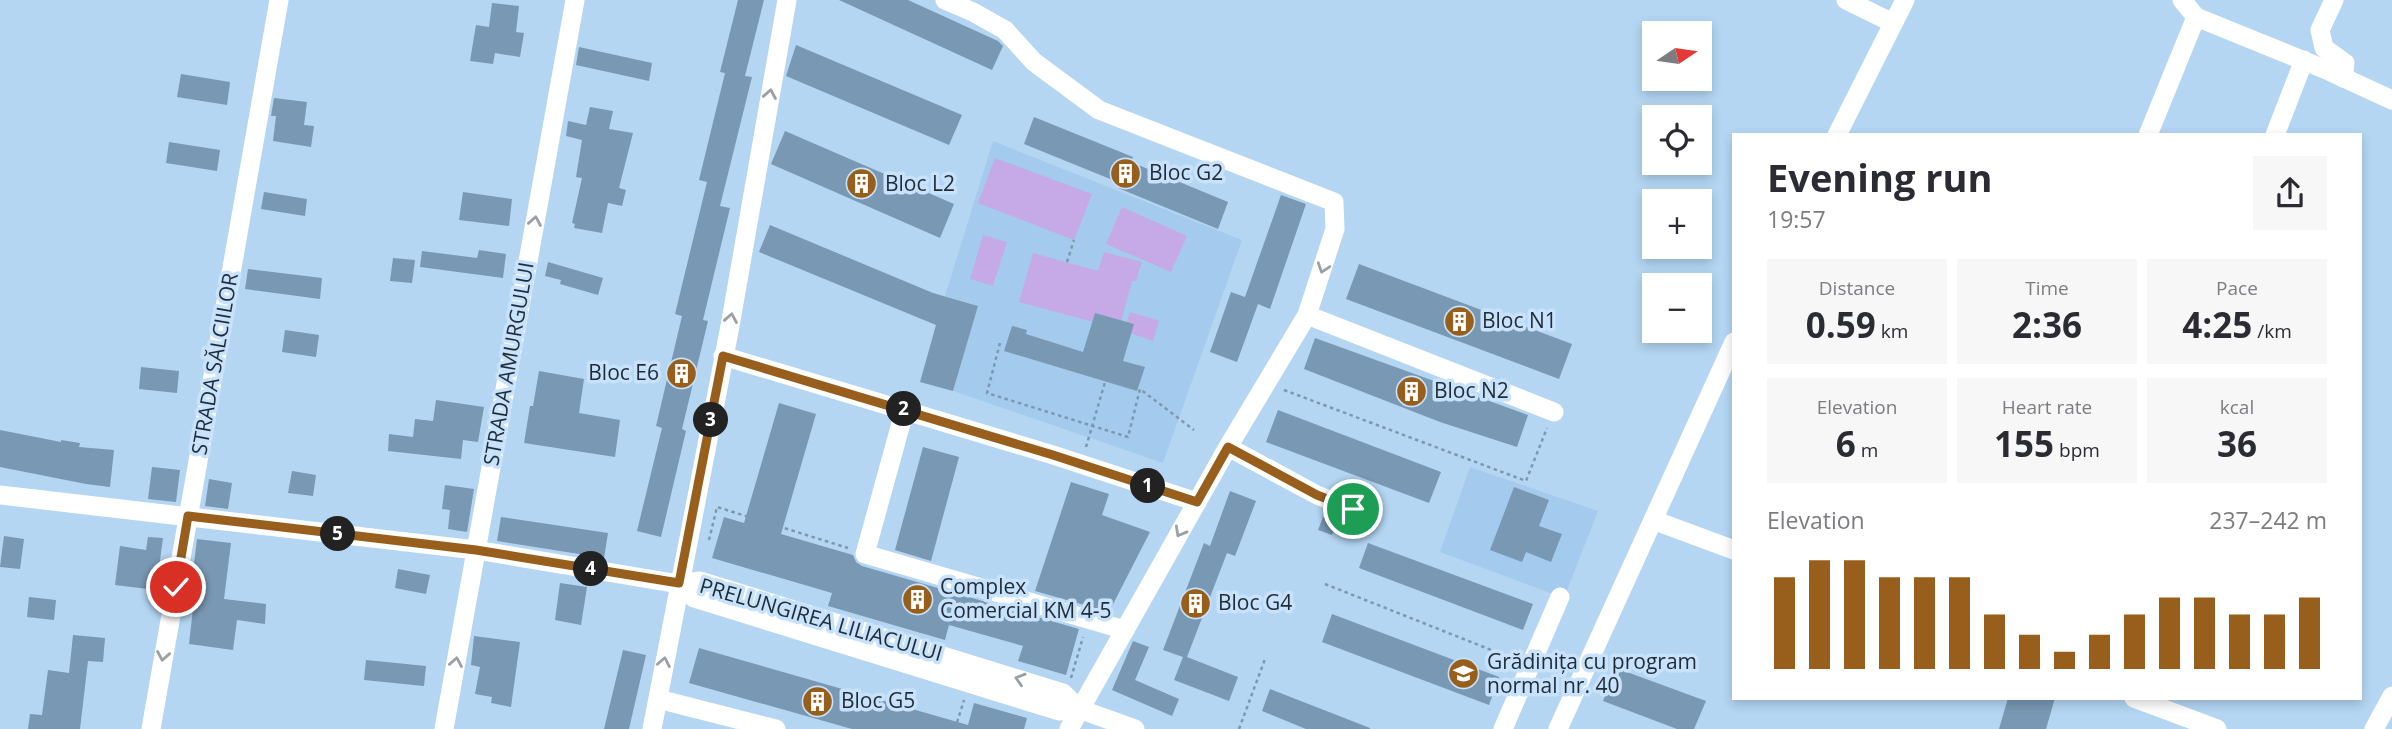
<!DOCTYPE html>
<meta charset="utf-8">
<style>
:root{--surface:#fff;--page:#f7f7f7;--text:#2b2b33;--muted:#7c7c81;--accent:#985f1c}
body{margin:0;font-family:"Open Sans",sans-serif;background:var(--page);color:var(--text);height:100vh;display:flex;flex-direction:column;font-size:26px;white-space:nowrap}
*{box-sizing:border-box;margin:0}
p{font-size:23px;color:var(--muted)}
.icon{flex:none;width:38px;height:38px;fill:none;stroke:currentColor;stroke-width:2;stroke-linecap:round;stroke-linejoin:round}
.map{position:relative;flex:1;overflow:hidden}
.panel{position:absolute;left:1732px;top:133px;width:630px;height:567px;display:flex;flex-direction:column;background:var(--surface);border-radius:0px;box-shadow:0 4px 10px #0003}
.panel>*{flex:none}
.needle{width:46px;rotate:77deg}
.buttons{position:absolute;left:1642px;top:21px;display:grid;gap:14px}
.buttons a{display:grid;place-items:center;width:70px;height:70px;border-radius:0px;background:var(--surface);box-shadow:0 4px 10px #0003;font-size:35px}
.pin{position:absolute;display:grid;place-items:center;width:60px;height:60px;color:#fff;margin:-30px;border:4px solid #fff;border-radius:50%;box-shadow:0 2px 7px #0007}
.km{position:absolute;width:35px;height:35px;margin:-18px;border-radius:50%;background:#222;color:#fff;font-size:19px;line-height:35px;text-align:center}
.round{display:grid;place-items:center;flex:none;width:74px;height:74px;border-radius:0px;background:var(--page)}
.overview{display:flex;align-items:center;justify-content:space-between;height:119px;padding:0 35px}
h1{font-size:38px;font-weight:700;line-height:52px}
.metrics{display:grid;grid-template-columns:repeat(3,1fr);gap:10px;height:119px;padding:7px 35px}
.metrics div{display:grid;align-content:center;border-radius:0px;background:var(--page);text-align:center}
.metrics b{font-size:35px;font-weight:700}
.metrics small{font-size:19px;font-weight:400}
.metrics p{font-size:19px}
.chart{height:196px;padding:14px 35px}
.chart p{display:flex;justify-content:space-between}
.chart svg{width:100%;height:126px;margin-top:7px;stroke:var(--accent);stroke-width:6}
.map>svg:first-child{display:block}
</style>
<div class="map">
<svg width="2392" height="729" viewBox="0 0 2392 729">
<rect width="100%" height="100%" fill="#b4d6f3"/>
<g fill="#a4cbed">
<polygon points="993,141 1242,240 1163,463 953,391 978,306 945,296"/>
<polygon points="1470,467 1598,511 1564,598 1440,552"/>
</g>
<g fill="#c5aae7">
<polygon points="995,158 1092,194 1074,240 978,203"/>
<polygon points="1122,207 1187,236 1171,272 1106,244"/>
<polygon points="983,235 1007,242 993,286 970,279"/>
<polygon points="1104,252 1142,262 1136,281 1132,281 1119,329 1019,302 1033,253 1098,271"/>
<polygon points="1130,312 1159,321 1153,341 1124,331"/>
</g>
<g fill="#7998b4">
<polygon points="738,0 764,0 745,76 752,77 720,206 730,208 703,320 708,321 682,429 686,431 661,537 637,531 662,428 656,426 682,316 675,314 707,182 699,180 725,73 720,72"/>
<polygon points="839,0 908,0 998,41 1003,46 992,70"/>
<polygon points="492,3 519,6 516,32 524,33 520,57 495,53 493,64 470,61 476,25 489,27"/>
<polygon points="796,45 962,115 949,145 786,76"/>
<polygon points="579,47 652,63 649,81 576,65"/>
<polygon points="181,74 230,82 227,105 177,97"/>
<polygon points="274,98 307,102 304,125 314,126 311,147 273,141 276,116 271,116"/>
<polygon points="590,107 613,111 609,129 633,133 619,188 626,190 622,206 608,203 602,233 574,228 575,224 572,223 582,178 576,177 582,140 566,136 568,121 586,125"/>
<polygon points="1034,117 1133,157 1131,162 1228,202 1218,229 1118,188 1120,183 1024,144"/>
<polygon points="785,131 954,204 940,238 771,164"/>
<polygon points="169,142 220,150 217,171 166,163"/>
<polygon points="264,192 307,199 305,216 261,209"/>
<polygon points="463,192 512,199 509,226 459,220"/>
<polygon points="1281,195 1306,204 1270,309 1258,304 1237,362 1210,352 1231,292 1245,297"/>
<polygon points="770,225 933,293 978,306 953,391 920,382 936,325 759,252"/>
<polygon points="479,250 506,254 503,278 420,267 422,251 477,258"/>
<polygon points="393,258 415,260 412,283 390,281"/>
<polygon points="548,262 603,278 598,295 560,284 561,280 545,276"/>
<polygon points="1359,264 1572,344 1559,379 1346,299"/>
<polygon points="248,269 322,278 320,299 245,289"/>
<polygon points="1095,313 1134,324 1123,361 1145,367 1137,391 1004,351 1012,326 1027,330 1026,334 1083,352"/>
<polygon points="285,330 319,335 316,357 282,352"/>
<polygon points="1315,338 1528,415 1517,447 1440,422 1304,369"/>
<polygon points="141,367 179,371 177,393 139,389"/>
<polygon points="539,371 584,379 579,413 620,420 615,457 524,443 530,406 533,406"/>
<polygon points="436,400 484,407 478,442 463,440 461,459 388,451 389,434 413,437 415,419 433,421"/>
<polygon points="779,403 816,414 781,534 853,555 856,562 862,566 1079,629 1066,675 1018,661 1023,646 949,625 945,640 828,606 832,593 712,558 724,517 744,523"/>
<polygon points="1278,410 1441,472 1429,503 1266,442"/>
<polygon points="0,430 61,442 61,440 80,443 79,447 114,450 110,487 86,484 0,467"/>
<polygon points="923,447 959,457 931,561 895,550"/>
<polygon points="152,467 180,470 176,502 148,499"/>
<polygon points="292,471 316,475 313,496 288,493"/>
<polygon points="209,479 232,483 228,509 205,506"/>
<polygon points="1071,482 1109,494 1102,515 1150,532 1109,612 1035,591"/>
<polygon points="445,485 474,489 467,532 448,529 450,510 442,509"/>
<polygon points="1514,487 1549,500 1539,526 1562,534 1551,562 1526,552 1522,562 1490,550"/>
<polygon points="1230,491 1256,501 1235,556 1227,553 1187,657 1238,677 1229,701 1174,680 1183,657 1163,650 1204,543 1210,546"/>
<polygon points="501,517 608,533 604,558 497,541"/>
<polygon points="1323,517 1337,522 1332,535 1318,530"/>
<polygon points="4,536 24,539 20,569 0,567"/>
<polygon points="148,537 163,538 156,590 115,585 120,546 146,550"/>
<polygon points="197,539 231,543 224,599 266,604 265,624 237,620 233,650 189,644 197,572 193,572"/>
<polygon points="1368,543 1533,604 1523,630 1359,568"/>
<polygon points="398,569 430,575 426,594 395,588"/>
<polygon points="560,583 587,587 581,625 555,620"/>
<polygon points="29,597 56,600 54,620 27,617"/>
<polygon points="1332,614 1499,677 1489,705 1322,642"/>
<polygon points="73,635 105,638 103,662 88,661 80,729 28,729 30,714 42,715 48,670 69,673"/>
<polygon points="474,636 520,642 511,707 491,703 492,697 475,694 480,667 471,665"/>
<polygon points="1133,641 1149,647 1135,680 1179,699 1172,716 1112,690"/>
<polygon points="699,648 968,725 974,703 1027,718 1024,729 852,729 689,683"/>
<polygon points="623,650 646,655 629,729 604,729"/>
<polygon points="366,660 426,666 424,686 364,680"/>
<polygon points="1616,668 1706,701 1694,729 1677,729 1603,701"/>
<polygon points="1270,689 1370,728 1370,729 1306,729 1262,711"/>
<polygon points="2008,698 2055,698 2046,729 1999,729"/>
</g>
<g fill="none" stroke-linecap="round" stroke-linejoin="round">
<g stroke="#7d98ae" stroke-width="2.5" stroke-dasharray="3.5 3.5" stroke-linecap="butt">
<polyline points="1067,262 1074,240"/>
<polyline points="1000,343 987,393 1128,437 1140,389 1194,430"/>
<polyline points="1284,390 1526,481 1547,428"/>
<polyline points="1086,447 1105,382"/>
<polyline points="709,540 717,507 848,548"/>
<polyline points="1325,584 1514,659"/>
<polyline points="1071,678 1083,637"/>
<polyline points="955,729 964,700"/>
<polyline points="1239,729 1265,659"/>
</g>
<g stroke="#fff" stroke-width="19">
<polyline points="945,0 973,12 1005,30 1034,62 1099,110 1334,202 1335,229 1307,315 1228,447 1069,729"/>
<polyline points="1846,0 1893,23"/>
<polyline points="2182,0 2196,17"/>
<polyline points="2334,0 2320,30 2324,48 2345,63 2343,78"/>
<polyline points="1837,135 1905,0"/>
<polyline points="2148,135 2196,17 2329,71 2392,100"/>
<polyline points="2275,135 2304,60"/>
<polyline points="1307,315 1554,412"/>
<polyline points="723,356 1053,455 1197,502"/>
<polyline points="905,409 865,554 1125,630"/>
<polyline points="1228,447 1317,495 1353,509"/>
<polyline points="0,495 476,550 679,584 700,581 1063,693 1079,709 1135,729"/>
<polyline points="1653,520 1734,550"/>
<polyline points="679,584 694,598 1059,711 1079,709"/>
<polyline points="2134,698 2217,729"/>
<polyline points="658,699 776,729"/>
<polyline points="151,729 279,0"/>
<polyline points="444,729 575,0"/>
<polyline points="652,729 730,326 787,0"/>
<polyline points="1503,729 1560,597"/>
<polyline points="1558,729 1734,342"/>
<polyline points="2374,729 2392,696"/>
</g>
</g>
<defs><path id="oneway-chevron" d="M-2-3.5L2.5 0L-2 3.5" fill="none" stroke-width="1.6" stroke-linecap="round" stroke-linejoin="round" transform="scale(1.75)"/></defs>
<g stroke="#9aa0a5">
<use href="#oneway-chevron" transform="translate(770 94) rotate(-80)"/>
<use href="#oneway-chevron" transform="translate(535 221) rotate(-80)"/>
<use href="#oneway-chevron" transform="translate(1323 268) rotate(108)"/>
<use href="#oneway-chevron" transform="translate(731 318) rotate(-80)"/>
<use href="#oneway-chevron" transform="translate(1180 532) rotate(119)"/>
<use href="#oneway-chevron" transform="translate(163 656) rotate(100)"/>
<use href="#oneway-chevron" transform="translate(456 662) rotate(-80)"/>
<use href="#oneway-chevron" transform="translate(664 662) rotate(-79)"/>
<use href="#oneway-chevron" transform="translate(1020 679) rotate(-163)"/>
</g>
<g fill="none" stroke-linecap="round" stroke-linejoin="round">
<defs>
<polyline id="route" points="176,587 188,516 476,550 679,583 723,356 1053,455 1197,502 1228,447 1317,495 1353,509"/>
</defs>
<use href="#route" stroke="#fff" stroke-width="14"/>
<use href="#route" stroke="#985f1c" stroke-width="9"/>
</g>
<defs>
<symbol id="building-disc" viewBox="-11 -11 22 22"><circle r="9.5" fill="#985f1c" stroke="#c7e2fa"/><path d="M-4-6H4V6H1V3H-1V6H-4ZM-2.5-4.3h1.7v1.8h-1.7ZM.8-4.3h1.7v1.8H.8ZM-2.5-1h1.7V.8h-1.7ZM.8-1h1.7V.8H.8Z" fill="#fff"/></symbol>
<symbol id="school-disc" viewBox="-11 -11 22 22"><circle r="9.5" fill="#985f1c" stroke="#c7e2fa"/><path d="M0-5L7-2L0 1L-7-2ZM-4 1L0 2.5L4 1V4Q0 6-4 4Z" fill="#fff"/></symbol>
</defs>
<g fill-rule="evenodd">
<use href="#building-disc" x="1108" y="156" width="35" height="35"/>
<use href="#building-disc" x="844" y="166" width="35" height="35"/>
<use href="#building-disc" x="1442" y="304" width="35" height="35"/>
<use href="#building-disc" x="664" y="356" width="35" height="35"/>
<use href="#building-disc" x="1394" y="374" width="35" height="35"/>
<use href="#building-disc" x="900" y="582" width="35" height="35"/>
<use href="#building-disc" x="1178" y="586" width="35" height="35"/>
<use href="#school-disc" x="1446" y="656" width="35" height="35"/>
<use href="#building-disc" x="800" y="684" width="35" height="35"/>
</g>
<g text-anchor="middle" stroke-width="7" stroke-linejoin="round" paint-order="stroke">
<g font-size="21" fill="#1f2c38" stroke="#c7e2fa" text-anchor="start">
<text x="1149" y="180">Bloc G2</text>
<text x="885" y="191">Bloc L2</text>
<text x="1482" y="328">Bloc N1</text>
<text x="659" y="380" text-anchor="end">Bloc E6</text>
<text x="1434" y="398">Bloc N2</text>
<text x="940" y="594">Complex<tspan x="940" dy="24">Comercial KM 4-5</tspan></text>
<text x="1218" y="610">Bloc G4</text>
<text x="1487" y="669">Grădinița cu program<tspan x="1487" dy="24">normal nr. 40</tspan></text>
<text x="841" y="708">Bloc G5</text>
</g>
<g font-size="21" fill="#1f2c38" stroke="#c7e2fa">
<text transform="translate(215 364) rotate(-80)" y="7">STRADA SĂLCIILOR</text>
<text transform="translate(509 364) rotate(-80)" y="7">STRADA AMURGULUI</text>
<text transform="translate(821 620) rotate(16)" y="7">PRELUNGIREA LILIACULUI</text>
</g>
</g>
</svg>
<div class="buttons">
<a><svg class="needle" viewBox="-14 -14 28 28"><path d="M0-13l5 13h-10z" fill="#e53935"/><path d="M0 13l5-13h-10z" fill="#7c7c81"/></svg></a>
<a><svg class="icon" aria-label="locate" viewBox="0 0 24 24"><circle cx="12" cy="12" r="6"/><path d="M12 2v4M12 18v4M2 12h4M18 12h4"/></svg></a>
<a>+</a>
<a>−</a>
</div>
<div class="pin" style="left:1353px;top:509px;background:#1e9e55"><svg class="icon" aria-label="arrive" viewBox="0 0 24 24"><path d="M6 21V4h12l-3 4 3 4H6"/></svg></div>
<div class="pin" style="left:176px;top:587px;background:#d93025"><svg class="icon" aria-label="check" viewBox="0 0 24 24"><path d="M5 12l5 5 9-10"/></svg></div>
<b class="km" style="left:1148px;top:486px">1</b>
<b class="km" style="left:904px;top:409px">2</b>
<b class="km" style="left:711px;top:420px">3</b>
<b class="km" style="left:591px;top:569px">4</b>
<b class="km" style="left:338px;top:534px">5</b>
<section class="panel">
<div class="overview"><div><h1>Evening run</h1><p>19:57</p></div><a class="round"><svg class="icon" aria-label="share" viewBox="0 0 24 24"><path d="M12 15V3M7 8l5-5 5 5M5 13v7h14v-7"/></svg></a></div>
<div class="metrics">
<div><p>Distance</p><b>0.59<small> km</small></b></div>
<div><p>Time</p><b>2:36</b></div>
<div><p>Pace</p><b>4:25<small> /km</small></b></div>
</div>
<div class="metrics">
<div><p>Elevation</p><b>6<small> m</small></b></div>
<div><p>Heart rate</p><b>155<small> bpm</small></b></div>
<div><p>kcal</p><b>36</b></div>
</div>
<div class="chart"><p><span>Elevation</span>237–242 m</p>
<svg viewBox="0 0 160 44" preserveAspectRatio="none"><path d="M5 44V12M15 44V6M25 44V6M35 44V12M45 44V12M55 44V12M65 44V25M75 44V32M85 44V38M95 44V32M105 44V25M115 44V19M125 44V19M135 44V25M145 44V25M155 44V19"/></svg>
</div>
</section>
</div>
